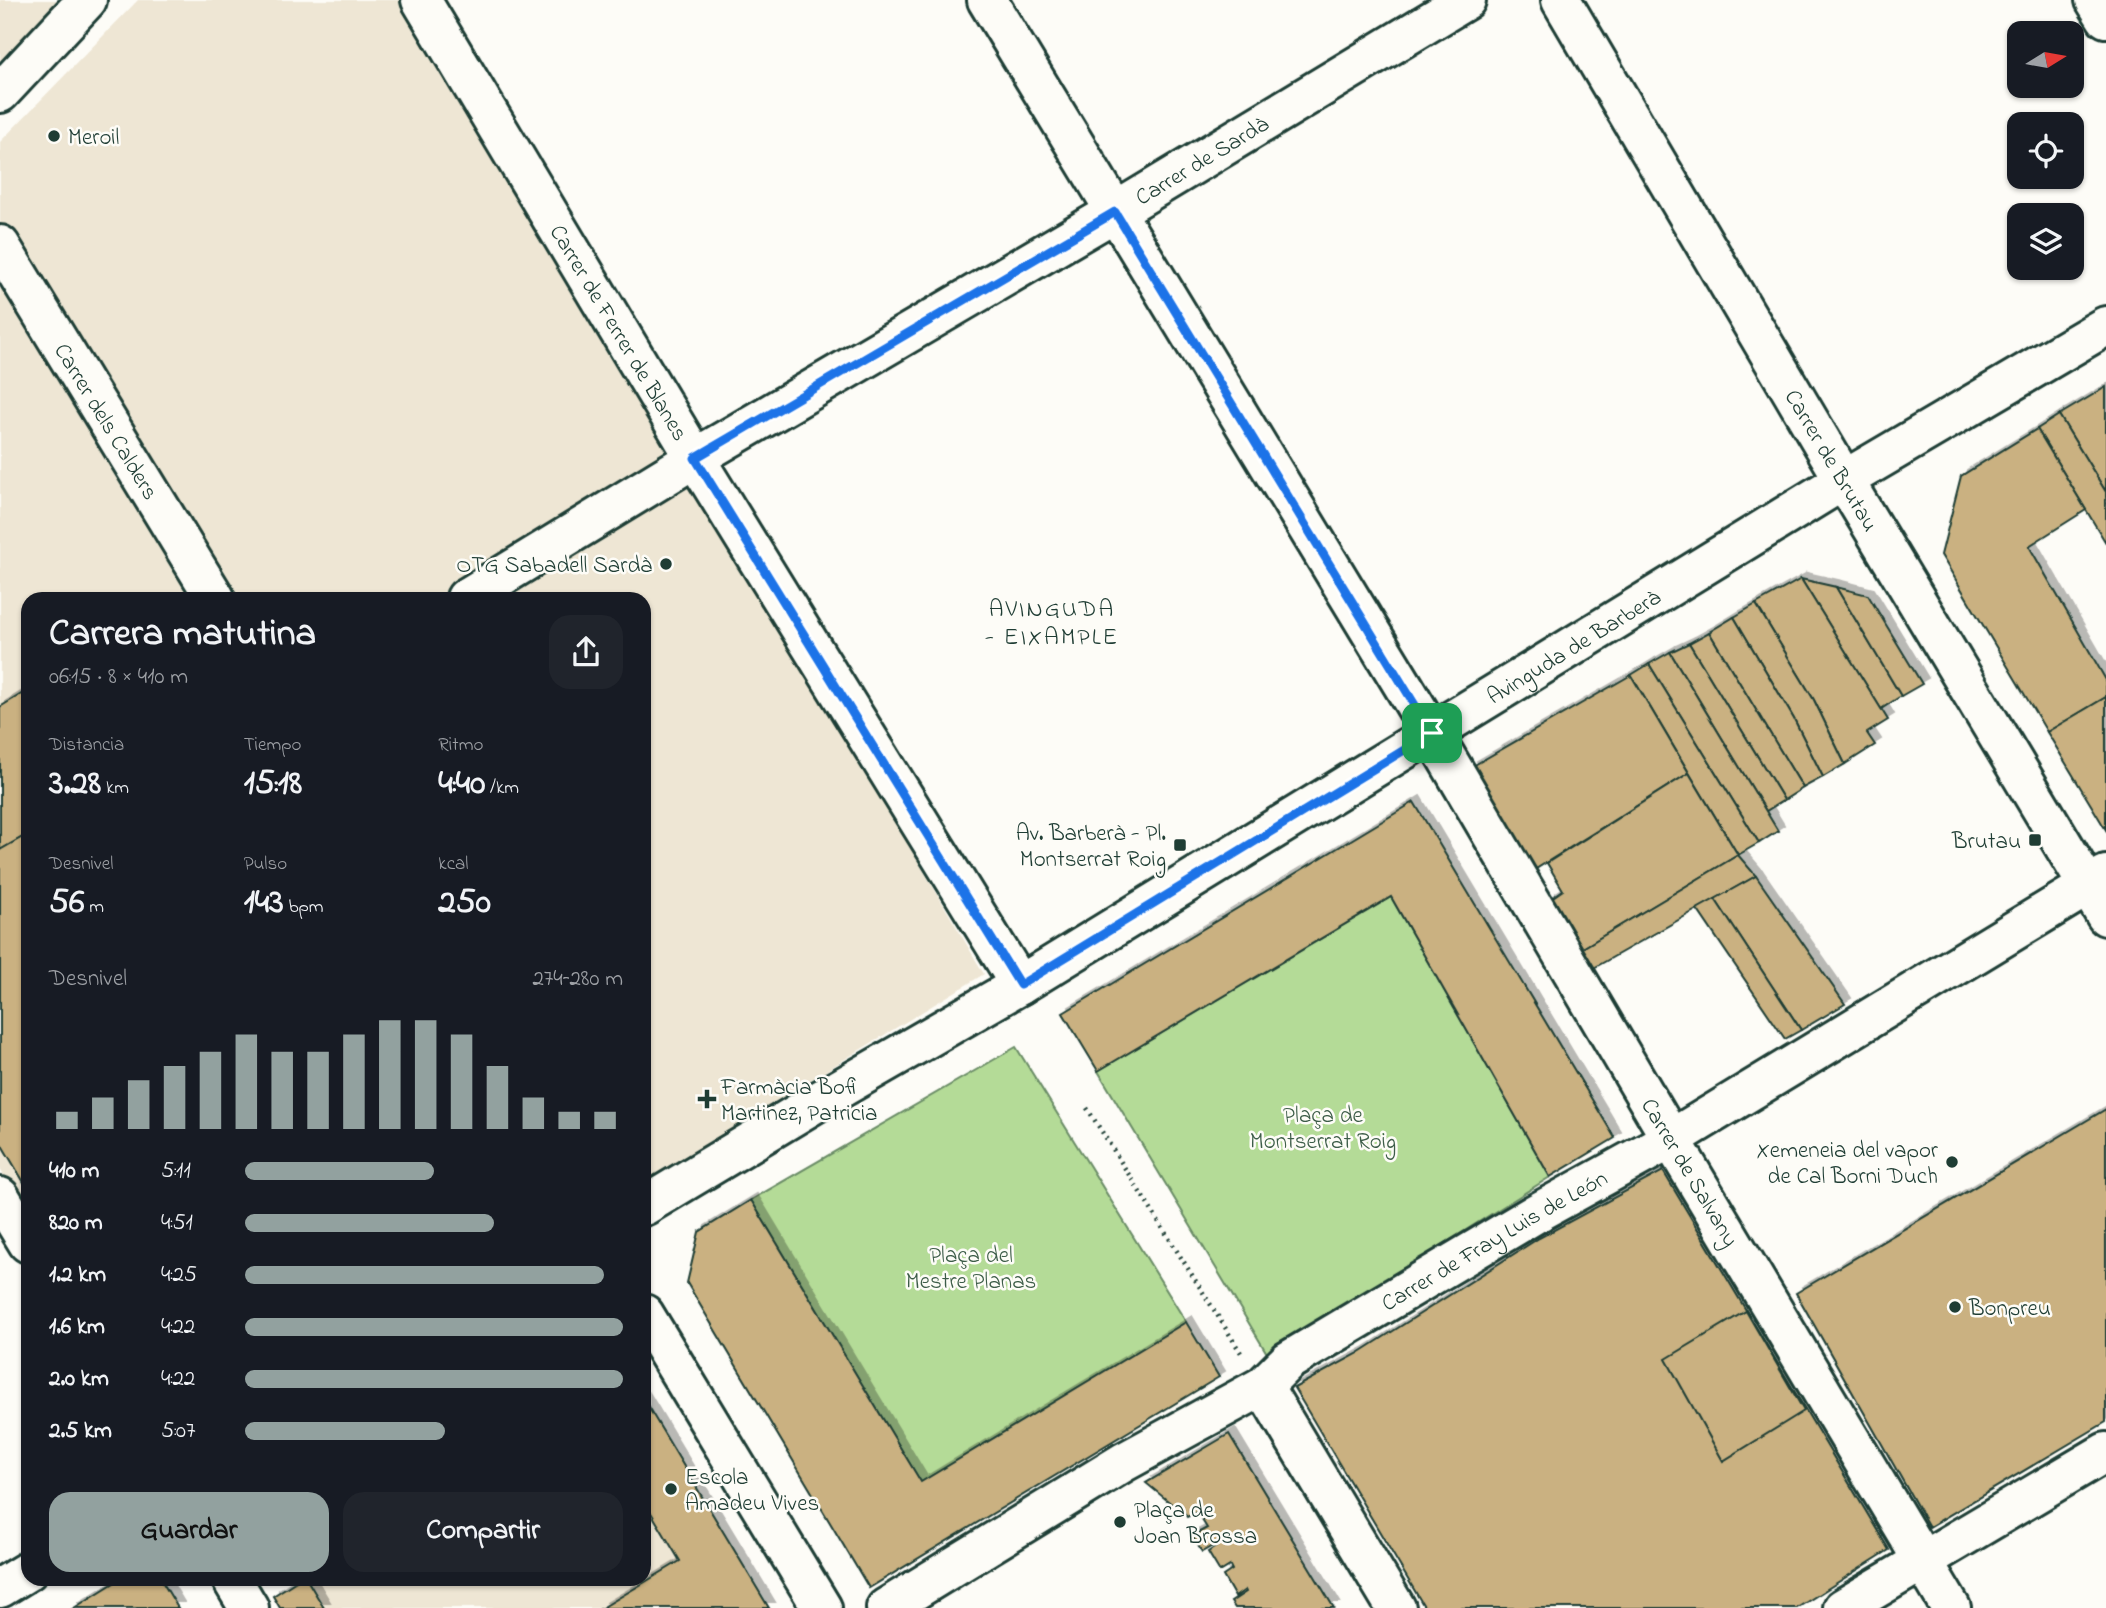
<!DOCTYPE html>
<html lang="es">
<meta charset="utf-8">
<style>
:root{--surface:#171b24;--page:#20242c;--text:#f1f3f6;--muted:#9ea1a6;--accent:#92a19f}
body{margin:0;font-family:"Indie Flower",sans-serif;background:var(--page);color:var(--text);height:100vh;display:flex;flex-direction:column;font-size:26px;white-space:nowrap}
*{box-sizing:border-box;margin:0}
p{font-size:23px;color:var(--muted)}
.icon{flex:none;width:38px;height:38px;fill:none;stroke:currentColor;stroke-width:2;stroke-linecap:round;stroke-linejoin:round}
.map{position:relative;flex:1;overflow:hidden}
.sheet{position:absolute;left:21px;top:592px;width:630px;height:994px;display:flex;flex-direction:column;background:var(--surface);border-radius:21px;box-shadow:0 2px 5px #0004}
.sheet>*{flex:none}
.needle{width:46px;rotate:79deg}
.tools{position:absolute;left:2007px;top:21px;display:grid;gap:14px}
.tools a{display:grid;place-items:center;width:77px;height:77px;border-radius:14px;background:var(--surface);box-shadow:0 2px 5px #0004;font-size:35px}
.pin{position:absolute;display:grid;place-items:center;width:60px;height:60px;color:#fff;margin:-30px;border-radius:14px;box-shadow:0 4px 10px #0006}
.round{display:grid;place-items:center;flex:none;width:74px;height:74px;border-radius:21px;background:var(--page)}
.summary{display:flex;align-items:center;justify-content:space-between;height:119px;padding:0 28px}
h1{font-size:38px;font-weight:700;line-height:52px}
.metrics{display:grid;grid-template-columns:repeat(3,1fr);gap:10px;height:119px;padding:7px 28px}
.metrics div{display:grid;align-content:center}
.metrics b{font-size:35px;font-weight:700}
.metrics small{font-size:19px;font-weight:400}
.metrics p{font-size:19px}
.chart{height:196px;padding:14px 28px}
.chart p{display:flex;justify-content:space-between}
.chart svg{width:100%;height:126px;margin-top:7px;stroke:var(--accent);stroke-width:6}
.action{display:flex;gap:14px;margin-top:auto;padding:14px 28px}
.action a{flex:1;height:80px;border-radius:21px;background:var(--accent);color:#111;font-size:28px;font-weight:700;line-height:80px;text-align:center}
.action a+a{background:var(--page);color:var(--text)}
ul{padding:0 28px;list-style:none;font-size:23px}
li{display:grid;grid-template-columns:112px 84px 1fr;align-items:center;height:52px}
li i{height:18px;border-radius:9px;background:var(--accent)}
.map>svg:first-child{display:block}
</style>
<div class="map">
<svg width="2106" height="1608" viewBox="0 0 2106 1608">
<defs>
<filter id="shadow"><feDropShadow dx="6" dy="-6" stdDeviation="0" flood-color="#0004"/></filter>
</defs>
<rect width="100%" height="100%" fill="#fdfcf7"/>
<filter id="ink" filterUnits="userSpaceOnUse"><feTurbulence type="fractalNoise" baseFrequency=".0143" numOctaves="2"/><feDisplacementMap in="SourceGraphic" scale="14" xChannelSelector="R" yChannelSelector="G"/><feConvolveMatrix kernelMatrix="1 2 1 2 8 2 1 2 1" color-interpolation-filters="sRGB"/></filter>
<g filter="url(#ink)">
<g fill="#eee6d4">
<polygon points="0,0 87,0 0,93"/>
<polygon points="138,0 406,0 685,463 984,974 644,1182 644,598 28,598 28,1216 0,1169 0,142"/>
<polygon points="644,1400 769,1608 280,1608 273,1596 301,1578 644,1578"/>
</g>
<g fill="#b4db97" stroke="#6a8c66" stroke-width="2">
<polygon points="1391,897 1550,1177 1268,1355 1098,1071"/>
<polygon points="1016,1047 1186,1322 921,1482 751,1200"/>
</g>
<g fill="#cab181" stroke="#1f3d34" stroke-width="2" filter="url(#shadow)">
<polygon points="2106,387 2106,492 2059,415"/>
<polygon points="2059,415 2106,492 2106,543 2037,429"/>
<polygon points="2037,429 2086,510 2029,546 2106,680 2106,697 2047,732 1941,555 1961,476"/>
<polygon points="1801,579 1836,587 1901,696 1881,709"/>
<polygon points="1801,579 1888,720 1867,733 1875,745 1845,764 1814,700 1756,604"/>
<polygon points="1836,587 1868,595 1922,684 1901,696"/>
<polygon points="1756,604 1814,700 1845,764 1823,777 1794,719 1734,617"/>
<polygon points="1734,617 1794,719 1823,777 1803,788 1709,632"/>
<polygon points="1709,632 1803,788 1784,800 1689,643"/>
<polygon points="1689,643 1784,800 1766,811 1670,652"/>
<polygon points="1670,652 1778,831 1759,843 1649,664"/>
<polygon points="1649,664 1759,843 1738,855 1631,675"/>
<polygon points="1631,675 1689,773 1531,872 1471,767"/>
<polygon points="28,690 28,834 0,850 0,707"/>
<polygon points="2106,697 2106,830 2047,732"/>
<polygon points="1689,773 1738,855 1581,949 1550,899 1563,890 1547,863"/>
<polygon points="1414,802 1615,1138 1550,1177 1391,897 1098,1071 1063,1013"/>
<polygon points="28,834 28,1189 0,1142 0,850"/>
<polygon points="1738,855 1756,876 1592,969 1581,949"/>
<polygon points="1756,876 1845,1004 1801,1030 1715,899"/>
<polygon points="1715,899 1801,1030 1785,1039 1697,909"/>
<polygon points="2106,1109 2106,1422 1929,1527 1796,1293"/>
<polygon points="1663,1171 1889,1550 1797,1608 1425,1608 1294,1388 1357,1354 1539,1238"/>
<polygon points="751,1200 921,1482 1186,1322 1219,1377 869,1588 687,1283 699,1232"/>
<polygon points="1746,1311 1804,1411 1723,1461 1666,1359"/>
<polygon points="644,1400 769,1608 602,1608 680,1561 644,1501"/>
<polygon points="1229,1434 1334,1608 1235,1608 1231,1602 1246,1592 1245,1590 1235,1597 1223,1576 1232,1570 1230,1566 1220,1572 1208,1552 1217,1546 1216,1544 1202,1552 1192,1536 1207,1528 1197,1512 1187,1517 1182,1509 1179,1510 1146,1483"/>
<polygon points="122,1578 160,1578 178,1608 74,1608"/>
<polygon points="301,1578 306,1578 324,1608 280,1608 273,1596"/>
</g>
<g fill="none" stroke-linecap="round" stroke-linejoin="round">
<defs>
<g id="minor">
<path id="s1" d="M421,0L695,458L1020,985"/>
<path id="s2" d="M987,0L1432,733L1671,1139L1951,1608"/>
<path id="s3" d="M1561,0L1844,480L2106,916"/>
<polyline points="2095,0 2106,18"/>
<path id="s4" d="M466,598L695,458L1115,212L1466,0"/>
<polyline points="0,1197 28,1243"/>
<polyline points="1263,1386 1396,1608"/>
<polyline points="231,1578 249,1608"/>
<path id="s5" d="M886,1608L1124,1462L1263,1386L1288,1361L1535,1214L1671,1139L2106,875"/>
<polyline points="1843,1608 2106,1452"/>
</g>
<g id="tertiary">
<path id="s6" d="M644,1206L822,1099L1020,985L1844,480L2106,326"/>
<polyline points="0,1588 28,1571"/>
</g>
<g id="secondary">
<path id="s7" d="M0,245L215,598"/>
<polyline points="644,1314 822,1608"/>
</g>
<polyline id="primary" points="0,93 87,0"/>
</defs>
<use href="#minor" stroke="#1f3d34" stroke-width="44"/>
<use href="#tertiary" stroke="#1f3d34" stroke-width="44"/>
<use href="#secondary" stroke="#1f3d34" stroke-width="44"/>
<use href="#primary" stroke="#1f3d34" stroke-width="44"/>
<polyline stroke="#1f3d34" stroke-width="4.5" stroke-dasharray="2 5" stroke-linecap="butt" points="1087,1108 1243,1356"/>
<use href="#minor" stroke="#fdfcf7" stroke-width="38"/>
<use href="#tertiary" stroke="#fdfcf7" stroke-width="38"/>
<use href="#secondary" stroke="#fdfcf7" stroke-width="38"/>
<use href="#primary" stroke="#fdfcf7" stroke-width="38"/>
</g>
</g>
<g fill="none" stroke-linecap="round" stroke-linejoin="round" filter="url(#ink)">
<defs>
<polygon id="route" points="1115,212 1432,733 1020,985 695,458"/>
</defs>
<use href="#route" stroke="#fff" stroke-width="14"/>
<use href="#route" stroke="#1a73e8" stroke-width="9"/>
</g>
<g fill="#1f3d34" stroke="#fdfcf7" stroke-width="2.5">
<circle cx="54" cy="136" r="7"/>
<circle cx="666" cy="564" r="7"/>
<rect x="2028" y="833" width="14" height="14" rx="3.5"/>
<rect x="1173" y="838" width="14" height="14" rx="3.5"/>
<path d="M703.5 1088.5h7v7h7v7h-7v7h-7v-7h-7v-7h7z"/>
<circle cx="1952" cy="1162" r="7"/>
<circle cx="1955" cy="1307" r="7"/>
<circle cx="671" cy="1489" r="7"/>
<circle cx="1120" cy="1522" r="7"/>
</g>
<g text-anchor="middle" stroke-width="5" stroke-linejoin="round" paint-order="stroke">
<g font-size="23" fill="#1f3d34" stroke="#fdfcf7" text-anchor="start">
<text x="68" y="144">Meroil</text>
<text x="652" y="572" text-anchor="end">OTG Sabadell Sardà</text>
<text x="1166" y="840" text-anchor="end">Av. Barberà - Pl.<tspan x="1166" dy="26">Montserrat Roig</tspan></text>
<text x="2021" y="848" text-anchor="end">Brutau</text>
<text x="721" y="1094">Farmàcia Bofi<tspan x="721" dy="26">Martinez, Patricia</tspan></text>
<text x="1938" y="1157" text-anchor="end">Xemeneia del vapor<tspan x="1938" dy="26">de Cal Borni Duch</tspan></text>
<text x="1969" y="1315">Bonpreu</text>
<text x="685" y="1484">Escola<tspan x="685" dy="26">Amadeu Vives</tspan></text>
<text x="1134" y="1517">Plaça de<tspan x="1134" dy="26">Joan Brossa</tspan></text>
</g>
<g font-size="23" fill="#1f3d34" stroke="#fdfcf7">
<text dy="8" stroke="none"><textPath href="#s4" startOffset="856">Carrer de Sardà</textPath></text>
<text dy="8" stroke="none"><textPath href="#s1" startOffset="387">Carrer de Ferrer de Blanes</textPath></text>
<text dy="8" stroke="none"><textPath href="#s7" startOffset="206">Carrer dels Calders</textPath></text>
<text dy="8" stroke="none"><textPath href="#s3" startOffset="534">Carrer de Brutau</textPath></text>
<text dy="8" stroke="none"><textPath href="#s6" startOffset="1085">Avinguda de Barberà</textPath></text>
<text dy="8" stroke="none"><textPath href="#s2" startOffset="1367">Carrer de Salvany</textPath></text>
<text dy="8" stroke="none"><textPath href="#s5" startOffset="712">Carrer de Fray Luis de León</textPath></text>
</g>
<g font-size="23" fill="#3d5d48" stroke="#fdfcf7">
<text x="1323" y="1122">Plaça de<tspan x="1323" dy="26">Montserrat Roig</tspan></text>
<text x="971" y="1262">Plaça del<tspan x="971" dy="26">Mestre Planas</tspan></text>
</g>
<g font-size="24" letter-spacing="2" fill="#1f3d34" stroke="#fdfcf7">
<text x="1052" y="616">AVINGUDA<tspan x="1052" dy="28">- EIXAMPLE</tspan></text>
</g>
</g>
</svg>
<div class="tools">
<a><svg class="needle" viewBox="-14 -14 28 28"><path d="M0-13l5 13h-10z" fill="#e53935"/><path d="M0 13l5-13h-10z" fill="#9ea1a6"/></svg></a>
<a><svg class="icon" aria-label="locate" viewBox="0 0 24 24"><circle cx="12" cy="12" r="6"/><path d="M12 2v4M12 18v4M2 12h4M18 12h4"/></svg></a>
<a><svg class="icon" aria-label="layers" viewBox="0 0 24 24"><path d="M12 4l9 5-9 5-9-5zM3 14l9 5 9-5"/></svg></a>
</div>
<div class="pin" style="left:1432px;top:733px;background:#1e9e55"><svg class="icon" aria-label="arrive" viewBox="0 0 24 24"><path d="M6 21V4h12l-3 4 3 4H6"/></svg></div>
<section class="sheet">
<div class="summary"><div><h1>Carrera matutina</h1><p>06:15 · 8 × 410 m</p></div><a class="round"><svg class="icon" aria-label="share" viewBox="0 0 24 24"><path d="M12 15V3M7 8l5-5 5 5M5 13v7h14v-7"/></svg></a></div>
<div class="metrics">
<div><p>Distancia</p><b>3.28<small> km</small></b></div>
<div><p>Tiempo</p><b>15:18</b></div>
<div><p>Ritmo</p><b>4:40<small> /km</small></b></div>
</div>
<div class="metrics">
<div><p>Desnivel</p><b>56<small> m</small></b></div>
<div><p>Pulso</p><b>143<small> bpm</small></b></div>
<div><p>kcal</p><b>250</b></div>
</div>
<div class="chart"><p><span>Desnivel</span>274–280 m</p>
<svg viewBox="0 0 160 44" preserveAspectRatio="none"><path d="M5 44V38M15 44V33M25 44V27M35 44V22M45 44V17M55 44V11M65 44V17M75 44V17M85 44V11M95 44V6M105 44V6M115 44V11M125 44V22M135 44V33M145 44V38M155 44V38"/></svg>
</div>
<ul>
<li><b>410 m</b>5:11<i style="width:50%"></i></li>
<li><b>820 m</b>4:51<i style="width:66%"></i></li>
<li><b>1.2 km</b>4:25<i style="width:95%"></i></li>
<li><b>1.6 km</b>4:22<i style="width:100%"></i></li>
<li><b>2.0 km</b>4:22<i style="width:100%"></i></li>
<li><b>2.5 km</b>5:07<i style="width:53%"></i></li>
</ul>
<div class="action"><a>Guardar</a><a>Compartir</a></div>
</section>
</div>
